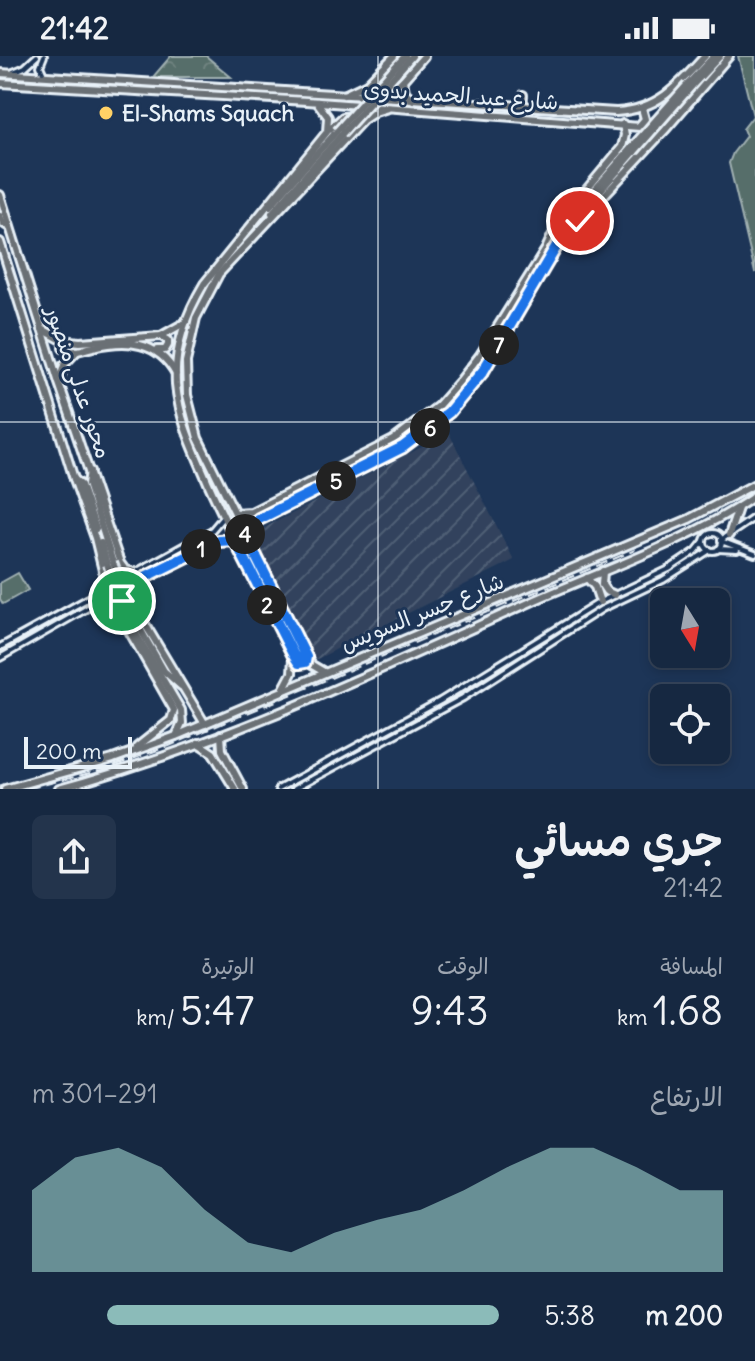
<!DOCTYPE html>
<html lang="ar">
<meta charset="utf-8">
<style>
:root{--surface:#162841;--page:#23344c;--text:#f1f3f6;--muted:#9ea6b1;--line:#35445a;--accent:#8bbbb9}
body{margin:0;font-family:Delius,"Playpen Sans Arabic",sans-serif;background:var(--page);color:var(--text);direction:rtl;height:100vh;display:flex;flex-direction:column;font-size:30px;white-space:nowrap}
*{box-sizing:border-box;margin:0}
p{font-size:26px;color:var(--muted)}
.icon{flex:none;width:44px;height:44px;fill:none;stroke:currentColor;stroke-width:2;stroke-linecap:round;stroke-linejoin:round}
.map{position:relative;height:733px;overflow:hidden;direction:ltr}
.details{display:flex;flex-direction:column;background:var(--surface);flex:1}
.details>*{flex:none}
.needle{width:52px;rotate:169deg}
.controls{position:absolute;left:650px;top:532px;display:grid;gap:16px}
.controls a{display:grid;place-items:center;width:80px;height:80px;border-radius:12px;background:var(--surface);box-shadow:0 4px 12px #0003,0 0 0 2px var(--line);font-size:40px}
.scale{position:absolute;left:24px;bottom:20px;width:108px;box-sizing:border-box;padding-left:8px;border:4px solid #e8f1f8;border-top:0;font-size:22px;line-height:28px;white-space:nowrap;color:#e8f1f8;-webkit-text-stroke:6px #1d3557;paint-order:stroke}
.pin{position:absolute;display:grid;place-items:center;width:68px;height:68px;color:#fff;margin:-34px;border:4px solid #fff;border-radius:50%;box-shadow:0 2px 8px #0007}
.km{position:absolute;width:40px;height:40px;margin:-20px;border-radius:50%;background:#222;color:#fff;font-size:22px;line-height:40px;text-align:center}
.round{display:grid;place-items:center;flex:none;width:84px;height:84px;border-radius:12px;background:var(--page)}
.head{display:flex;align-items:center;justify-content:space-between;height:136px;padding:0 32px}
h1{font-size:44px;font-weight:600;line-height:60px}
.metrics{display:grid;grid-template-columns:repeat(3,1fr);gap:12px;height:136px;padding:8px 32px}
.metrics div{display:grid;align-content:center}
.metrics b{font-size:40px;font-weight:600}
.metrics small{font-size:22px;font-weight:400}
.metrics p{font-size:22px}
.chart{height:224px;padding:16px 32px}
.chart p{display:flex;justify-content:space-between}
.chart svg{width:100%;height:144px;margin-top:8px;fill:var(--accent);opacity:.7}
ul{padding:0 32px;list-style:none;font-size:26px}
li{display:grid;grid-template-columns:128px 96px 1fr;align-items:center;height:60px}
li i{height:20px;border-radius:10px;background:var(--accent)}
.status{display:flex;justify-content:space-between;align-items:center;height:56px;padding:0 40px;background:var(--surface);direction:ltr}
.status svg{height:22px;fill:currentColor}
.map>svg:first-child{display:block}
</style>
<div class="status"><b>21:42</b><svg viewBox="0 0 49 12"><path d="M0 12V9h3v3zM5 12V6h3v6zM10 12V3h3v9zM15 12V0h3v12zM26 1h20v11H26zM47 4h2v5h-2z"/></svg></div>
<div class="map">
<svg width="755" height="733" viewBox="0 0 755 733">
<defs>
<pattern id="industrial-furrows" width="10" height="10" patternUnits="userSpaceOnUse" patternTransform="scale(2)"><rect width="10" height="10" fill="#31425d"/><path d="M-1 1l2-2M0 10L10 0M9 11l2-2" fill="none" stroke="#4f5e75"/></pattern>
<pattern id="park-crowns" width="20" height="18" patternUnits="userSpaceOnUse" patternTransform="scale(2)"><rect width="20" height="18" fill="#576e6a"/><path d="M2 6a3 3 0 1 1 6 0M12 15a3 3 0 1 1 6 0" fill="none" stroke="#6f8380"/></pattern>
</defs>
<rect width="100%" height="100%" fill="#1d3557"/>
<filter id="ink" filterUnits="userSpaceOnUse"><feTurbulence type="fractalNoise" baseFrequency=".0125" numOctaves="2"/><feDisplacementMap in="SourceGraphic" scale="16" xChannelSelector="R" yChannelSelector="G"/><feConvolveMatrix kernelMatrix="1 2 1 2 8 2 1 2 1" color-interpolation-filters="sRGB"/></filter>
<g filter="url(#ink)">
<polygon fill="url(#industrial-furrows)" points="449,377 514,504 315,604 252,478"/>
<polygon fill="#576e6a" stroke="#a0b0b1" stroke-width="2" points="738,0 755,0 755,217 729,107 733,97 746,80 743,73 753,60"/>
<g fill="url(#park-crowns)" stroke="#a0b0b1" stroke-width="2">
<polygon points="171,0 206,0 231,21 153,21"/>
<polygon points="18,517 28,534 3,548 0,543 0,527"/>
</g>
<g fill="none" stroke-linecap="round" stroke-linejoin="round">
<defs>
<g id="minor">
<polyline points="44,0 40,10 44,19"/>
<polyline points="13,16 25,11 37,0"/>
<circle cx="713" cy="486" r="9"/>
<polyline points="721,484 755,461"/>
<polyline points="721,485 755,498"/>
<polyline points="718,493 737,494"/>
<polyline points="131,528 218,485 235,484"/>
<polyline points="0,591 212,474 223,461"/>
<polyline points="0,602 116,536"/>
<polyline points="278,733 440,645 600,546 669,513 696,495 704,485"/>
<polyline points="294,733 463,642 602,553 663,524 710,494"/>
</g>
<g id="major">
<polyline points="391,15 405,0"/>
<path d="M0,17L616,56C658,54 679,29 705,0"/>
<polyline points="396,18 412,0"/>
<polyline points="0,27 307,45 653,72"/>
<polyline points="383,28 394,29 403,24"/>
<polyline points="687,29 714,0"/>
<polyline points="691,31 720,0"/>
<polyline points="344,39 367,28 394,0"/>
<polyline points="413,44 405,36 403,24 424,0"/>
<polyline points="522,51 523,39"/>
<polyline points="639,70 645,63 642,52"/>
<polyline points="329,74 343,61 352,60"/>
<polyline points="0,139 59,327 120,507 125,514 134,516"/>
<polyline points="270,150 337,75"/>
<polyline points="272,157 342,78"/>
<polyline points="0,160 3,167 9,171"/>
<polyline points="553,182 632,91"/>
<polyline points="0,186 74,423 95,482 107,531"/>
<polyline points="557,188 570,169 635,95"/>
<polyline points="42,273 62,284 80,286 161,280 186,266"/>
<path d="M68,285L63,292C73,299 82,293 93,291C127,283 158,285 176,318"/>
<polyline points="157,294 165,294 168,289 168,284 161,280"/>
<polyline points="59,326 64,309 77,295"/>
<polyline points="90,415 88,428 113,507"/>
<polyline points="74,423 81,429 96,473"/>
<polyline points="235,457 251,456 393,384 438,350 460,325 480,299 546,193 557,169 622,91 625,79 623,68"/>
<polyline points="244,476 259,463 393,397 422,378 449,356 483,315 556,191 665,74 729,0"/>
<polyline points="729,479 738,452"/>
<polyline points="101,487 107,508"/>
<polyline points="603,515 602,529 606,535 615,539"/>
<polyline points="587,522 595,531 600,546"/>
<polyline points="131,528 139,558 205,668"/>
<polyline points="106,541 115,550 174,654 171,664 137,691"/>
<polyline points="135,564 164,615 181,630"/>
<polyline points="129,566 181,654 182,667 177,678"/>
<path d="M307,603L301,608L293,598C264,541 234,485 208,427C194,394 179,364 176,328C174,293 186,258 204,228L327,76L328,61L317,46"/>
<polyline points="324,616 312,609 306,601 198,382 187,339 186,306 196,262 219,218 363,64 375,56 388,52"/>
<polyline points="284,632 292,617 293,602"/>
<polyline points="221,679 222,694 243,733"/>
<polyline points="198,687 213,697 235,733"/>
<polyline points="5,733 113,703 176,680 689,463 755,428"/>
<path d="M59,733C223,688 376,615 531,546C603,514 690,485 755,440"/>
</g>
</defs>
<use href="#minor" stroke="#e8f1f8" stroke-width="10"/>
<use href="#major" stroke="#e8f1f8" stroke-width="12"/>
<use href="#minor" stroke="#1d3557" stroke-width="4"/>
<use href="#major" stroke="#6b6f75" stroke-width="6"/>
<polyline stroke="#e8f1f8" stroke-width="2" stroke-dasharray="12 6" stroke-linecap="butt" points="27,733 102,714 169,690 635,494"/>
<defs>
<g id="major-bridge">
<polyline points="337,75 391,15"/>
<polyline points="342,78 396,18"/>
<polyline points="632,91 687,29"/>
<polyline points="635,95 691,31"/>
<polyline points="113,507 135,564"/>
<polyline points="107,508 129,566"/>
</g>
</defs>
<use href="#major-bridge" stroke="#e8f1f8" stroke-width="12" stroke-linecap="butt"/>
<use href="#major-bridge" stroke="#6b6f75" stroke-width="6"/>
</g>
</g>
<g fill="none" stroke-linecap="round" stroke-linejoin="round" filter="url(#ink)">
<defs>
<polyline id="route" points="122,545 134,545 131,528 218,485 235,484 293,598 299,607 305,606 306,601 244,476 259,463 403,391 449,356 483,315 556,191 580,165"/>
</defs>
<use href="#route" stroke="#fff" stroke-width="16"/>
<use href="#route" stroke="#1a73e8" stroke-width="10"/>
</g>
<path fill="none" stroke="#e8f1f8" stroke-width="2" stroke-opacity="0.55" d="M378,0V733M0,366H755"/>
<circle fill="#ffd166" stroke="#1d3557" stroke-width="3" cx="106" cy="57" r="8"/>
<g text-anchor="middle" stroke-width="6" stroke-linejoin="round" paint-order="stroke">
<g font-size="22" fill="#e8f1f8" stroke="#1d3557">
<text transform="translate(461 39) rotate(4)" y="8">شارع عبد الحميد بدوى</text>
<text transform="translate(79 326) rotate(71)" y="8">محور عدلى منصور</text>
<text transform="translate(422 556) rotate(-22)" y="8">شارع جسر السويس</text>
</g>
<g font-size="22" font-weight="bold" fill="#e8f1f8" stroke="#1d3557" text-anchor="start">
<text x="122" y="65">El-Shams Squach</text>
</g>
</g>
</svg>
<div class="controls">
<a><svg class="needle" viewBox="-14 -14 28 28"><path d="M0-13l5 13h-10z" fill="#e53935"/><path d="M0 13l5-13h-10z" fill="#9ea6b1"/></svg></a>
<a><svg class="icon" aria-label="locate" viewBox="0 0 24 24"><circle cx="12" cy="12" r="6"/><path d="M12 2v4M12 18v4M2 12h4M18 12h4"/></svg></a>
</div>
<div class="scale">200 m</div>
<div class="pin" style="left:122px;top:545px;background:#1e9e55"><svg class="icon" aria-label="arrive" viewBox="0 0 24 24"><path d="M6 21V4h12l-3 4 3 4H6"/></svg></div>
<div class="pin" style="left:580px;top:165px;background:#d93025"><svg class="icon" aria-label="check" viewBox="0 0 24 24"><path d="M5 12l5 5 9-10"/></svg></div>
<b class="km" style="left:201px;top:493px">1</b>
<b class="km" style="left:267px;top:549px">2</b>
<b class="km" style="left:245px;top:478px">4</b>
<b class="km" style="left:336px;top:425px">5</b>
<b class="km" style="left:430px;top:372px">6</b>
<b class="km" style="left:499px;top:289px">7</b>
</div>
<section class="details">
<div class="head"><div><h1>جري مسائي</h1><p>21:42</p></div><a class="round"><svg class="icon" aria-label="share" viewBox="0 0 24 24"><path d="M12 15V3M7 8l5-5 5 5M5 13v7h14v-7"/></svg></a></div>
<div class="metrics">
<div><p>المسافة</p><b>1.68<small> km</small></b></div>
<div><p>الوقت</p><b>9:43</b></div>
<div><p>الوتيرة</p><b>5:47<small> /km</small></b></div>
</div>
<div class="chart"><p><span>الارتفاع</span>291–301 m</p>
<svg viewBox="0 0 160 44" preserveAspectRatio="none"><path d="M0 44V19L10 9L20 6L30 12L40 25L50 35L60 38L70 32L80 28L90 25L100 19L110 12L120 6L130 6L140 12L150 19L160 19V44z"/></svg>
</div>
<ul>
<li><b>200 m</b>5:38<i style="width:84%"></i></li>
</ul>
</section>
